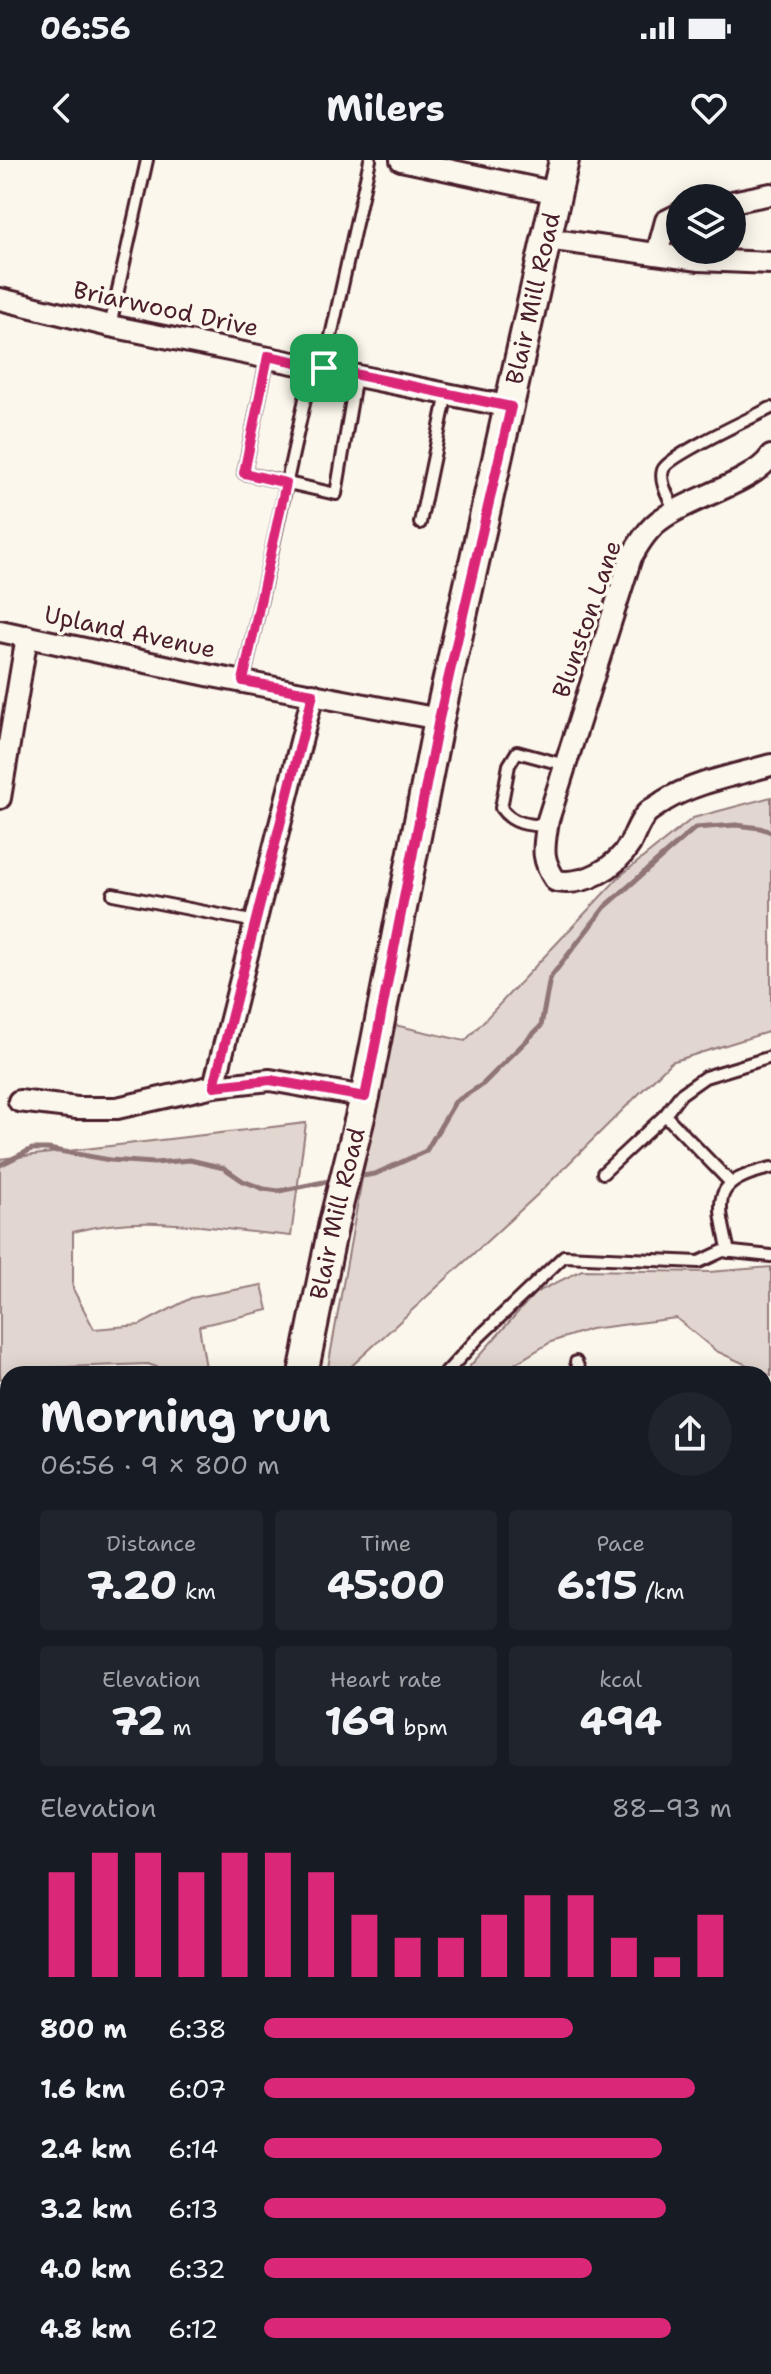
<!DOCTYPE html>
<meta charset="utf-8">
<style>
:root{--surface:#171b24;--page:#20242c;--text:#f1f3f6;--muted:#9ea1a6;--accent:#db2777}
body{margin:0;font-family:"Shantell Sans",sans-serif;background:var(--page);color:var(--text);height:100vh;display:flex;flex-direction:column;font-size:30px;white-space:nowrap}
*{box-sizing:border-box;margin:0}
p{font-size:26px;color:var(--muted)}
.icon{flex:none;width:44px;height:44px;fill:none;stroke:currentColor;stroke-width:2;stroke-linecap:round;stroke-linejoin:round}
.map{position:relative;flex:1;overflow:hidden}
.sheet{position:absolute;left:0px;top:1206px;width:772px;height:1008px;display:flex;flex-direction:column;background:var(--surface);border-radius:24px 24px 0 0;box-shadow:0 4px 20px #0003}
.sheet>*{flex:none}
.tools{position:absolute;left:666px;top:24px;display:grid;gap:16px}
.tools a{display:grid;place-items:center;width:80px;height:80px;border-radius:50%;background:var(--surface);box-shadow:0 4px 20px #0003;font-size:40px}
.pin{position:absolute;display:grid;place-items:center;width:68px;height:68px;color:#fff;margin:-34px;border-radius:16px;box-shadow:0 4px 12px #0006}
.round{display:grid;place-items:center;flex:none;width:84px;height:84px;border-radius:42px;background:var(--page)}
.summary{display:flex;align-items:center;justify-content:space-between;height:136px;padding:0 40px}
h1{font-size:44px;font-weight:700;line-height:60px}
.stats{display:grid;grid-template-columns:repeat(3,1fr);gap:12px;height:136px;padding:8px 40px}
.stats div{display:grid;align-content:center;border-radius:8px;background:var(--page);text-align:center}
.stats b{font-size:40px;font-weight:700}
.stats small{font-size:22px;font-weight:400}
.stats p{font-size:22px}
.chart{height:224px;padding:16px 40px}
.chart p{display:flex;justify-content:space-between}
.chart svg{width:100%;height:144px;margin-top:8px;stroke:var(--accent);stroke-width:6}
ul{padding:0 40px;list-style:none;font-size:26px}
li{display:grid;grid-template-columns:128px 96px 1fr;align-items:center;height:60px}
li i{height:20px;border-radius:10px;background:var(--accent)}
.status{display:flex;justify-content:space-between;align-items:center;height:56px;padding:0 40px;background:var(--surface);direction:ltr}
.status svg{height:22px;fill:currentColor}
header{display:flex;justify-content:space-between;align-items:center;height:104px;padding:0 40px;background:var(--surface);font-size:36px;font-weight:700}
.map>svg:first-child{display:block}
</style>
<div class="status"><b>06:56</b><svg viewBox="0 0 49 12"><path d="M0 12V9h3v3zM5 12V6h3v6zM10 12V3h3v9zM15 12V0h3v12zM26 1h20v11H26zM47 4h2v5h-2z"/></svg></div>
<header><svg class="icon" aria-label="back" viewBox="0 0 24 24"><path d="M15 5l-7 7 7 7"/></svg>Milers<svg class="icon" aria-label="heart" viewBox="0 0 24 24"><path d="M12 20l-8-8c-3-5 5-10 8-4 3-6 11-1 8 4z"/></svg></header>
<div class="map">
<svg width="771" height="2214" viewBox="0 0 771 2214">
<rect width="100%" height="100%" fill="#fbf7ec"/>
<filter id="ink" filterUnits="userSpaceOnUse"><feTurbulence type="fractalNoise" baseFrequency=".0125" numOctaves="2"/><feDisplacementMap in="SourceGraphic" scale="16" xChannelSelector="R" yChannelSelector="G"/><feConvolveMatrix kernelMatrix="1 2 1 2 8 2 1 2 1" color-interpolation-filters="sRGB"/></filter>
<g filter="url(#ink)">
<g fill="#e2d7d0" stroke="#967b7e" stroke-width="2">
<polygon points="771,637 771,871 671,902 537,1035 345,1212 327,1213 390,864 465,881 620,716 693,658"/>
<path d="M306,963L291,1076C217,1070 147,1052 73,1072V1129L94,1169L140,1165L191,1138L262,1125L268,1150L199,1166L207,1214H177L148,1204L37,1208L8,1214V1217L0,1219V999Z"/>
<polygon points="771,1107 771,1216 716,1191 676,1158 590,1169 551,1182 498,1214 469,1214 470,1206 535,1133 582,1110 709,1112"/>
<polygon points="764,1783 771,1784 771,1922 764,1960"/>
</g>
<g fill="none" stroke-linecap="round" stroke-linejoin="round">
<g stroke="#907477" stroke-width="5">
<polyline points="0,1005 32,989 48,989 110,1000 154,1003 190,1000 224,1008 243,1021 264,1029 279,1031 334,1020"/>
<polyline points="356,1017 375,1014 426,991 455,942 483,924 541,866 550,818 605,747 695,668 736,665 760,668 771,672"/>
</g>
<defs>
<g id="service">
<polyline points="110,166 147,0"/>
<polyline points="268,196 244,313 336,334 356,215"/>
<polyline points="324,208 370,0"/>
<path d="M675,351C670,339 659,323 663,310C668,296 753,257 771,248"/>
<polyline points="420,363 447,233"/>
<polyline points="243,521 312,207"/>
<path d="M547,666C528,665 512,664 501,648L509,605L517,592L565,605"/>
<polyline points="113,734 256,762"/>
<polyline points="665,955 730,1022"/>
<polyline points="603,1013 665,955 681,934 705,917 771,897"/>
<path d="M729,1092C717,1039 710,1022 771,1008"/>
<polyline points="576,1202 581,1214"/>
<polyline points="445,1214 478,1178 564,1096 699,1102 723,1091 771,1096"/>
<polyline points="0,1385 8,1377"/>
</g>
<g id="minor">
<polyline points="401,0 557,33"/>
<polyline points="732,42 771,34"/>
<polyline points="547,79 699,100 771,103"/>
<polyline points="657,94 666,61 680,54"/>
<polyline points="0,139 110,166 511,247"/>
<path d="M771,296C754,322 691,338 663,358C649,367 640,382 631,397L548,660C544,687 540,698 556,721C584,726 615,709 630,684C635,674 640,659 648,652C653,648 659,645 664,641C695,622 736,615 771,605"/>
<polyline points="0,471 212,516 439,559"/>
<polyline points="0,638 27,476"/>
<polyline points="214,926 313,534"/>
<polyline points="19,941 77,948 117,948 214,926 270,920 365,937"/>
<polyline points="764,2037 771,2002"/>
<polyline points="764,2053 771,2055"/>
<polyline points="642,2206 653,2214"/>
<polyline points="311,2214 313,2206"/>
</g>
<g id="tertiary">
<polyline points="764,1334 771,1335"/>
<polyline points="0,1478 8,1478"/>
</g>
<g id="secondary">
<path id="s1" d="M303,1214L334,1062L365,937L439,559L564,0"/>
<polyline points="85,2214 86,2206"/>
</g>
</defs>
<use href="#service" stroke="#4a1f2b" stroke-width="16"/>
<use href="#minor" stroke="#4a1f2b" stroke-width="26"/>
<use href="#tertiary" stroke="#4a1f2b" stroke-width="30"/>
<use href="#secondary" stroke="#4a1f2b" stroke-width="34"/>
<use href="#service" stroke="#fbf7ec" stroke-width="10"/>
<use href="#minor" stroke="#fbf7ec" stroke-width="20"/>
<use href="#tertiary" stroke="#fbf7ec" stroke-width="24"/>
<use href="#secondary" stroke="#fbf7ec" stroke-width="28"/>
</g>
</g>
<g fill="none" stroke-linecap="round" stroke-linejoin="round" filter="url(#ink)">
<defs>
<polygon id="route" points="268,196 511,247 439,559 365,937 270,920 214,926 313,534 243,521 286,323 244,313"/>
</defs>
<use href="#route" stroke="#fff" stroke-width="16"/>
<use href="#route" stroke="#db2777" stroke-width="10"/>
</g>
<g text-anchor="middle" stroke-width="7" stroke-linejoin="round" paint-order="stroke">
<g font-size="24" fill="#4a1f2b" stroke="#fbf7ec">
<text dy="8" stroke="none"><textPath href="#s1" startOffset="1100">Blair Mill Road</textPath></text>
<text transform="translate(166 149) rotate(12)" y="8">Briarwood Drive</text>
<text transform="translate(587 459) rotate(-71)" y="8">Blunston Lane</text>
<text transform="translate(130 472) rotate(12)" y="8">Upland Avenue</text>
<text dy="8" stroke="none"><textPath href="#s1" startOffset="164">Blair Mill Road</textPath></text>
</g>
</g>
</svg>
<div class="tools">
<a><svg class="icon" aria-label="layers" viewBox="0 0 24 24"><path d="M12 4l9 5-9 5-9-5zM3 14l9 5 9-5"/></svg></a>
</div>
<div class="pin" style="left:324px;top:208px;background:#1e9e55"><svg class="icon" aria-label="arrive" viewBox="0 0 24 24"><path d="M6 21V4h12l-3 4 3 4H6"/></svg></div>
<section class="sheet">
<div class="summary"><div><h1>Morning run</h1><p>06:56 · 9 × 800 m</p></div><a class="round"><svg class="icon" aria-label="share" viewBox="0 0 24 24"><path d="M12 15V3M7 8l5-5 5 5M5 13v7h14v-7"/></svg></a></div>
<div class="stats">
<div><p>Distance</p><b>7.20<small> km</small></b></div>
<div><p>Time</p><b>45:00</b></div>
<div><p>Pace</p><b>6:15<small> /km</small></b></div>
</div>
<div class="stats">
<div><p>Elevation</p><b>72<small> m</small></b></div>
<div><p>Heart rate</p><b>169<small> bpm</small></b></div>
<div><p>kcal</p><b>494</b></div>
</div>
<div class="chart"><p><span>Elevation</span>88–93 m</p>
<svg viewBox="0 0 160 44" preserveAspectRatio="none"><path d="M5 44V12M15 44V6M25 44V6M35 44V12M45 44V6M55 44V6M65 44V12M75 44V25M85 44V32M95 44V32M105 44V25M115 44V19M125 44V19M135 44V32M145 44V38M155 44V25"/></svg>
</div>
<ul>
<li><b>800 m</b>6:38<i style="width:66%"></i></li>
<li><b>1.6 km</b>6:07<i style="width:92%"></i></li>
<li><b>2.4 km</b>6:14<i style="width:85%"></i></li>
<li><b>3.2 km</b>6:13<i style="width:86%"></i></li>
<li><b>4.0 km</b>6:32<i style="width:70%"></i></li>
<li><b>4.8 km</b>6:12<i style="width:87%"></i></li>
</ul>
</section>
</div>
